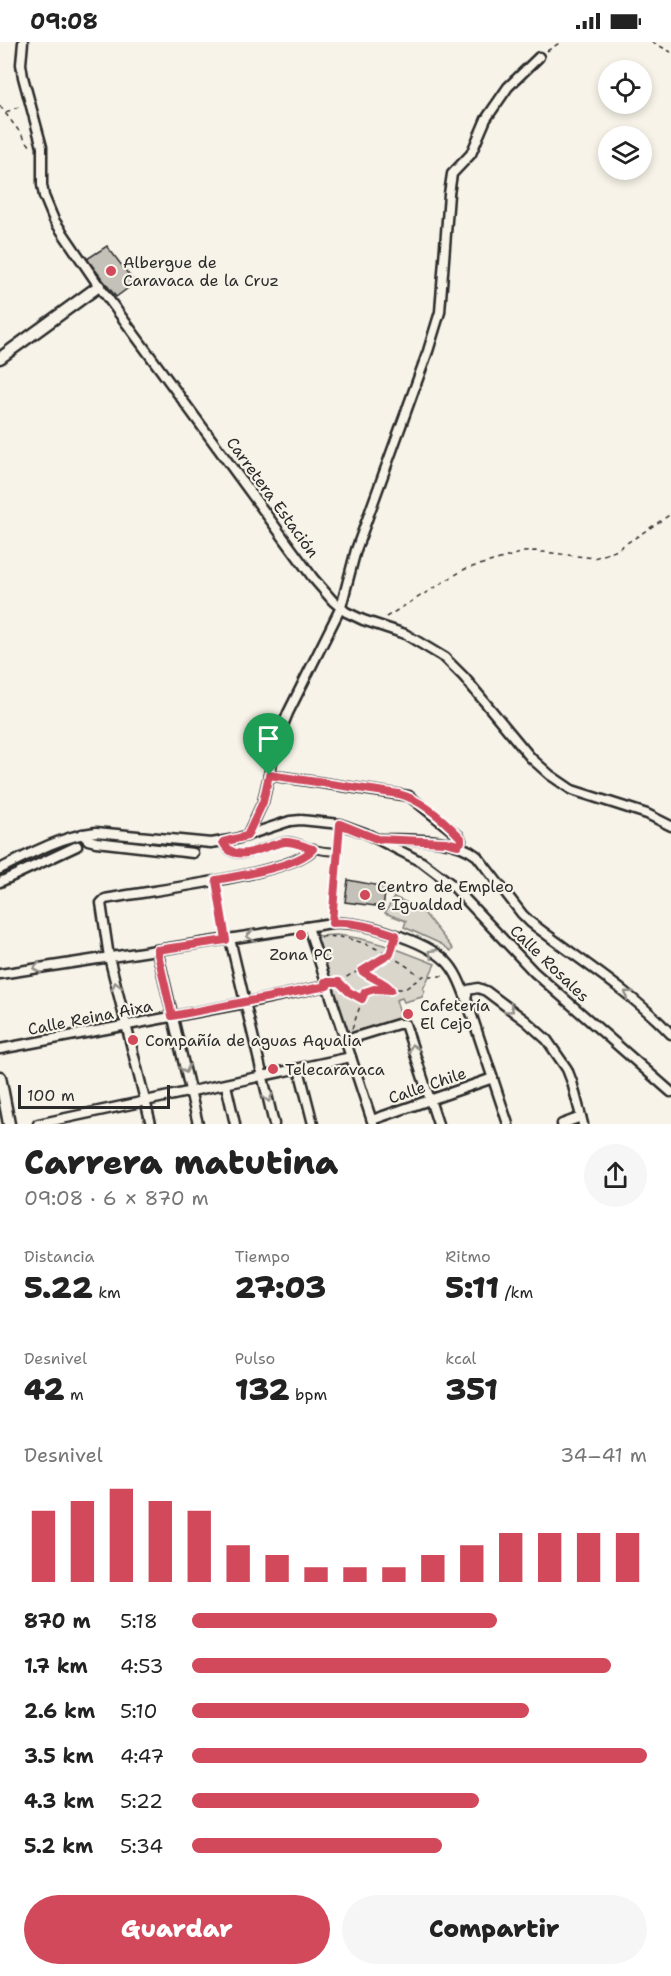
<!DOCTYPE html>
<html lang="es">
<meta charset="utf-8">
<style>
:root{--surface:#fff;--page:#f6f6f6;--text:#222;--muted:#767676;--accent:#d1495b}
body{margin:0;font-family:"Shantell Sans",sans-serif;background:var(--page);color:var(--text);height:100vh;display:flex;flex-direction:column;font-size:22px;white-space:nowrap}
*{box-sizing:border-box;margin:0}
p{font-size:20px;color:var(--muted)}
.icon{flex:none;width:33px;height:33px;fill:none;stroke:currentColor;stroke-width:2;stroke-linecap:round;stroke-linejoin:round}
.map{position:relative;height:1082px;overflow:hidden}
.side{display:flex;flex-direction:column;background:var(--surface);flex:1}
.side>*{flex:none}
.controls{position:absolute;left:598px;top:18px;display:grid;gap:12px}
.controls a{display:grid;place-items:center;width:54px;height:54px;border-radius:50%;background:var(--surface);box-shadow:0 3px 9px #0003;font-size:30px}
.scale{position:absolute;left:18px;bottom:15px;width:152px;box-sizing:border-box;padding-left:6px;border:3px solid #2b2b2b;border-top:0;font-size:16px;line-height:21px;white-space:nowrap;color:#2b2b2b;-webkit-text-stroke:4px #f7f3e8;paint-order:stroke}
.pin{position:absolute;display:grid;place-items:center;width:51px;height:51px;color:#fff;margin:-62px -26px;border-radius:50% 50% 50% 0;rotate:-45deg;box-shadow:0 0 6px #0007}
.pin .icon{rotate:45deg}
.round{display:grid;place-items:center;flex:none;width:63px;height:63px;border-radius:32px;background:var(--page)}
.summary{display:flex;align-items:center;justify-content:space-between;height:102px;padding:0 24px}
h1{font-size:33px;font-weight:800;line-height:45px}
.figures{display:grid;grid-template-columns:repeat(3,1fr);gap:9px;height:102px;padding:6px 24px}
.figures div{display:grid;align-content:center}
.figures b{font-size:30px;font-weight:800}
.figures small{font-size:16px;font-weight:400}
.figures p{font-size:16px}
.chart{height:168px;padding:12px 24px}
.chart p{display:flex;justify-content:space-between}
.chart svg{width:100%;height:108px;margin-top:6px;stroke:var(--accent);stroke-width:6}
.action{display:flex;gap:12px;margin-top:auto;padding:12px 24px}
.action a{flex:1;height:69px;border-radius:36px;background:var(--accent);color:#fff;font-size:24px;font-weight:800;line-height:69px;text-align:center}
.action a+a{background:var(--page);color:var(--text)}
ul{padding:0 24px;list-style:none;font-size:20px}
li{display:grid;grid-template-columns:96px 72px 1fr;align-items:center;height:45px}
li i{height:15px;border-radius:8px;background:var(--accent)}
.status{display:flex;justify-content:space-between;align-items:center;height:42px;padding:0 30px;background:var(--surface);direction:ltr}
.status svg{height:16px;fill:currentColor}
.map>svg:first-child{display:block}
</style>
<div class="status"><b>09:08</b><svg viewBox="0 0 49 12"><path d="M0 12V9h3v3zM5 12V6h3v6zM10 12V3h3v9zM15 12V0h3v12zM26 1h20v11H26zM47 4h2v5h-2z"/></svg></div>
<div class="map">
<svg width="671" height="1082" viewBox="0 0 671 1082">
<rect width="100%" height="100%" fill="#f7f3e8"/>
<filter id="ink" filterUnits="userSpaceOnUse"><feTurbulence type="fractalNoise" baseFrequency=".0167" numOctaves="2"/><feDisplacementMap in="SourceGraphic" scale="12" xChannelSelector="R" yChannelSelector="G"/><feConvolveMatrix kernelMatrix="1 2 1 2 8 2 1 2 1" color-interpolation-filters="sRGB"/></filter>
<g filter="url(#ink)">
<g fill="#dad6cc" stroke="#82807c" stroke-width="1.5">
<polygon points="394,855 421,867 453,907 451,909 441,902 404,885 406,879 385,871"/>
<path d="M336,893C371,896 402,909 435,922L423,947L425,949L422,955L404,960L402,956L396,958L401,975L349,992L316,894Z"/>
</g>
<g fill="#c4c1b9" stroke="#2b2b2b" stroke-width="1.5">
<polygon points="107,204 135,241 116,255 87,217"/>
<polygon points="348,838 386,845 383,865 345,860"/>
</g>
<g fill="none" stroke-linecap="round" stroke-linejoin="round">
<defs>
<path id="pedestrian" d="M223,800C235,827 268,800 287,799C296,799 306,805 314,807C322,809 330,810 338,810"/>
<g id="minor">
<polyline points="23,0 21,22 23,35 42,105 42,143 44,154 54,178 99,244 313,536 333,559 346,570 363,578 405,592 445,616 464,635 531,716 550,733 572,748 647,772 671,784"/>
<polyline points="269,733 409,754 459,794 461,798 458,803"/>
<polyline points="82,792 88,798 96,800 193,811"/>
<polyline points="247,794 263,760 277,698 288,671 341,565 356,508 428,309 440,270 449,152 452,132 471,112 486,77 508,45 539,15"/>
<path d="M380,797C410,798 453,794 477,814L522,872L530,880C578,917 629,948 671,992"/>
<path d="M0,827C31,811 62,794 96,790L211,801L236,797L290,779L301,778L340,782L365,791L422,820L451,842L534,930L671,1050"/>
<polyline points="0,840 77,804"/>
<polyline points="308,885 373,1082"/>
<polyline points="230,897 274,1082"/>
<polyline points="157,908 198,1082"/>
<path d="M0,932L332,881C362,879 424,898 446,919C456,929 461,943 466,956L508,1082"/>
<polyline points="466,956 468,948 478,946 486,949 526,979 547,998 567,1027 572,1040 583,1082"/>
<polyline points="346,998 398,982 405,982 438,1082"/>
<polyline points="0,1007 245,961 326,944"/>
<polyline points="299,1027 313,1082"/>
<polyline points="226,1043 235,1082"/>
<polyline points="372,1078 493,1036"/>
<polyline points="38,1082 351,1015"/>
<path d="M151,1082L109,915L101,861L105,857C144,849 292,833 313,807"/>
<polyline points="562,1082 581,1075"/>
</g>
<polyline id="tertiary" points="0,316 99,244"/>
<polyline id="secondary" points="0,1035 9,1082"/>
</defs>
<use href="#pedestrian" stroke="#2b2b2b" stroke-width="10"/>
<use href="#minor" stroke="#2b2b2b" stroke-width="13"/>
<use href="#tertiary" stroke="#2b2b2b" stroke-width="15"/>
<use href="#secondary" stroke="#2b2b2b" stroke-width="15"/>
<g stroke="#2b2b2b" stroke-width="1.5" stroke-dasharray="4.5 4.5" stroke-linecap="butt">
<polyline points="652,0 671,10"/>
<polyline points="547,9 561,0"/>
<polyline points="0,64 31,105"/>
<polyline points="6,70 21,64"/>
<polyline points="386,575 465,527 524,510 535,509 594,516 615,509 671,472"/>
<polyline points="339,803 339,793"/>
<polyline points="217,848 224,888"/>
<polyline points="333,871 337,819"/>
<path d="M321,895C355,891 393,913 420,934"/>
<path d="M363,929C367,926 388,913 390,911C392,908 392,905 393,901"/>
<polyline points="335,940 339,940 349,950 361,956"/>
<path d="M339,940L353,931L362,929C371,937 385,938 391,948"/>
<polyline points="352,987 365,950 374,947 405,947 423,934 445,934"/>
</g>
<use href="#pedestrian" stroke="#f7f3e8" stroke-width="6"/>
<use href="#minor" stroke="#f7f3e8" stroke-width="8"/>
<use href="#tertiary" stroke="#f7f3e8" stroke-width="10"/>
<use href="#secondary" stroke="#f7f3e8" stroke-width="10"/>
</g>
<defs><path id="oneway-chevron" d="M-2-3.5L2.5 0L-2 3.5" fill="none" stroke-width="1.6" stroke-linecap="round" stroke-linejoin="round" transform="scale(1.5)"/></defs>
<g stroke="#918f8a">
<use href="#oneway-chevron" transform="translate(250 894) rotate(171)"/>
<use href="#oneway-chevron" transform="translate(432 911) rotate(-149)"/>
<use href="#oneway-chevron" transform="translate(37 926) rotate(172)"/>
<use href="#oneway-chevron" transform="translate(116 944) rotate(-104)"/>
<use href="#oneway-chevron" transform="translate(628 952) rotate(-142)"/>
<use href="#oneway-chevron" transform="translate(510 967) rotate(37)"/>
<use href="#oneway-chevron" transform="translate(413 1006) rotate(-108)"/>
<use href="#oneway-chevron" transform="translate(185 1027) rotate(76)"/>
<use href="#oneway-chevron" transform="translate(268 1056) rotate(76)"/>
</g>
</g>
<g fill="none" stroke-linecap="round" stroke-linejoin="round" filter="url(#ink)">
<defs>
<path id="route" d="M269,733L399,752C422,758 445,779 461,796V800L458,803L446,800L377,797L340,782L332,881C353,879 376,886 396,893L390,912L362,929C372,937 385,939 391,948L374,947L365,950L362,957L349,950L339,940H325L327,944L172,974L157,908L226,898L216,838C239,834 299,824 313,807C305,805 294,799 285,800C266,802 235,825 223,800L247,794L263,760Z"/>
</defs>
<use href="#route" stroke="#fff" stroke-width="12"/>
<use href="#route" stroke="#d1495b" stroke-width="8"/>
</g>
<g fill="#d1495b" stroke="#f7f3e8" stroke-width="2">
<circle cx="111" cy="229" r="6"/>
<circle cx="365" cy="853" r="6"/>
<circle cx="301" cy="893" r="6"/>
<circle cx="408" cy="972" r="6"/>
<circle cx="133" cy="998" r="6"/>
<circle cx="273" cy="1027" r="6"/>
</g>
<g text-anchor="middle" stroke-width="4.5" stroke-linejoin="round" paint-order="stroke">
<g font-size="16" fill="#2b2b2b" stroke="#f7f3e8" text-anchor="start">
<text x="123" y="226">Albergue de<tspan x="123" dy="18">Caravaca de la Cruz</tspan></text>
<text x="377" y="850">Centro de Empleo<tspan x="377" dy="18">e Igualdad</tspan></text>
<text x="301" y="918" text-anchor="middle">Zona PC</text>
<text x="420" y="969">Cafetería<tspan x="420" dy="18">El Cejo</tspan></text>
<text x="145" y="1004">Compañía de aguas Aqualia</text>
<text x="285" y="1033">Telecaravaca</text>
</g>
<g font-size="16" fill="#2b2b2b" stroke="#f7f3e8">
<text transform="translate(273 455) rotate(54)" y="6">Carretera Estación</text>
<text transform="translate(550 921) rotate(44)" y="6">Calle Rosales</text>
<text transform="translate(90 975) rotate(-11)" y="6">Calle Reina Aixa</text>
<text transform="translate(427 1043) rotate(-19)" y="6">Calle Chile</text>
</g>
</g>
</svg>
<div class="controls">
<a><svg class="icon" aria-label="locate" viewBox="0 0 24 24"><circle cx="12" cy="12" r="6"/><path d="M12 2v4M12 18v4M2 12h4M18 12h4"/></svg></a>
<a><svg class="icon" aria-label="layers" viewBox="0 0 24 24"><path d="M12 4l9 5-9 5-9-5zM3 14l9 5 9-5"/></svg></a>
</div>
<div class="scale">100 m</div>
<div class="pin" style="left:269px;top:733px;background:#1e9e55"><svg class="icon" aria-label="arrive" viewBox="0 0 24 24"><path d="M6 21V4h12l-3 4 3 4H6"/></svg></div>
</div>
<section class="side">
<div class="summary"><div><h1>Carrera matutina</h1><p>09:08 · 6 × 870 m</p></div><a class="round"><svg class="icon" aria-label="share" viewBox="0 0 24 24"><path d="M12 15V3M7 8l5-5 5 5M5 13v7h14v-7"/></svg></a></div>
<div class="figures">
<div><p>Distancia</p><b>5.22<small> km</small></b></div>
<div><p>Tiempo</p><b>27:03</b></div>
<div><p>Ritmo</p><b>5:11<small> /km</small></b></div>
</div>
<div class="figures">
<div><p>Desnivel</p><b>42<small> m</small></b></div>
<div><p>Pulso</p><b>132<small> bpm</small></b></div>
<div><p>kcal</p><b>351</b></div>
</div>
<div class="chart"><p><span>Desnivel</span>34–41 m</p>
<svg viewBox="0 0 160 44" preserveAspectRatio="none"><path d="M5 44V15M15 44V11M25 44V6M35 44V11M45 44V15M55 44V29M65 44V33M75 44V38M85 44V38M95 44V38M105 44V33M115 44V29M125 44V24M135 44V24M145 44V24M155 44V24"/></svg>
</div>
<ul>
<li><b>870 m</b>5:18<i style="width:67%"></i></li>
<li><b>1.7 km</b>4:53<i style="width:92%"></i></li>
<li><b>2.6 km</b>5:10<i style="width:74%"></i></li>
<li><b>3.5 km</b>4:47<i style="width:100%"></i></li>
<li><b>4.3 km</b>5:22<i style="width:63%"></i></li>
<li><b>5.2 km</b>5:34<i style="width:55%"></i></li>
</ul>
<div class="action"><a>Guardar</a><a>Compartir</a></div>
</section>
